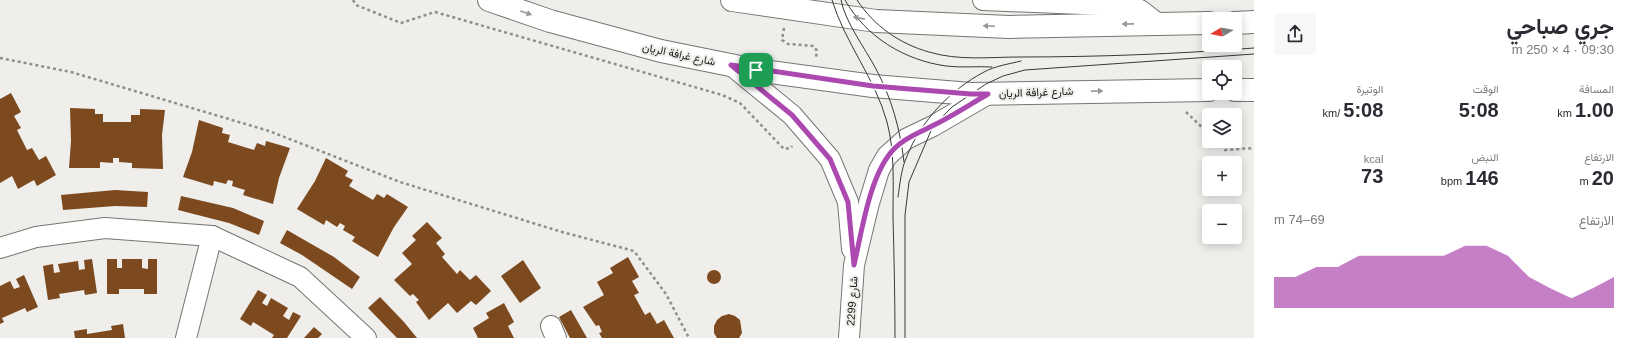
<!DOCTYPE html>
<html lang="ar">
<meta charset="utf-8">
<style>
:root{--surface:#fff;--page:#f7f7f7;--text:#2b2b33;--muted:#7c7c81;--accent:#ac49b0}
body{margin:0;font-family:Helvetica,Vazirmatn,sans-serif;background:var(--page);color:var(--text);direction:rtl;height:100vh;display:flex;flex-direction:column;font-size:15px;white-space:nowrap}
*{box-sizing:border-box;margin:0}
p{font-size:13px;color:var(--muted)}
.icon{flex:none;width:22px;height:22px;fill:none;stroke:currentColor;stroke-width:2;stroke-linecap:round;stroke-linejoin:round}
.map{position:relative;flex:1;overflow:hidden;direction:ltr}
.panel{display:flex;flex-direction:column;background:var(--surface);width:380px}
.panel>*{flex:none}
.needle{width:26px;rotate:260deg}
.tools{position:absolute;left:1202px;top:12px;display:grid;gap:8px}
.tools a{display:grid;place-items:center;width:40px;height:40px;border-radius:4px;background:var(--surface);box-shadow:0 2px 10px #0003;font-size:20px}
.pin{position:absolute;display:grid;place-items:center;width:34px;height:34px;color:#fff;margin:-17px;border-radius:8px;box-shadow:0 2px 6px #0006}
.round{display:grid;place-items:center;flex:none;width:42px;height:42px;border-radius:4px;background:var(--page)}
.head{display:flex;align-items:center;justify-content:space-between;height:68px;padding:0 20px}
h1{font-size:22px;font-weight:700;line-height:30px}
.figures{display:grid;grid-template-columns:repeat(3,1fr);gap:6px;height:68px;padding:4px 20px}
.figures div{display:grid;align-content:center}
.figures b{font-size:20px;font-weight:700}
.figures small{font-size:11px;font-weight:400}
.figures p{font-size:11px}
.chart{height:112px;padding:8px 20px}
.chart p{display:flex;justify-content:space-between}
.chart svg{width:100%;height:72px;margin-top:4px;fill:var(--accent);opacity:.7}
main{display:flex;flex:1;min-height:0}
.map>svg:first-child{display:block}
</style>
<main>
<section class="panel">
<div class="head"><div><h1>جري صباحي</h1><p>09:30 · 4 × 250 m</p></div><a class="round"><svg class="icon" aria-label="share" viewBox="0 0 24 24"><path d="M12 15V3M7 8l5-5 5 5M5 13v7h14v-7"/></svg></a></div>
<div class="figures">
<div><p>المسافة</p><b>1.00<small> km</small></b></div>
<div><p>الوقت</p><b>5:08</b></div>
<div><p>الوتيرة</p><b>5:08<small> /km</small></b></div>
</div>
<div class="figures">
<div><p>الارتفاع</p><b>20<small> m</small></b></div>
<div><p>النبض</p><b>146<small> bpm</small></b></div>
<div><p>kcal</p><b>73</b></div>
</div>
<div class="chart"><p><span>الارتفاع</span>69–74 m</p>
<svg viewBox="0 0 160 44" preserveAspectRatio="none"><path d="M0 44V25L10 25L20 19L30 19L40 12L50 12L60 12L70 12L80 12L90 6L100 6L110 12L120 25L130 32L140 38L150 32L160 25V44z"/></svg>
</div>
</section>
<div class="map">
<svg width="1254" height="338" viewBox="0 0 1254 338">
<rect width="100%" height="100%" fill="#efeeeb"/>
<g fill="#7d491e">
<polygon points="11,93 21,112 14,116 21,128 17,130 27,150 32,148 39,160 46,156 56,175 37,186 34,180 18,189 12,176 0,183 0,99"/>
<polygon points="70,108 95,109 95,114 103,114 103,122 131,122 131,115 140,115 140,109 165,110 162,135 163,169 132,168 132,163 119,162 119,158 113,158 113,163 100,162 100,168 69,168 71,141"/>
<polygon points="199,120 223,128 222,133 230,135 228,142 254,150 257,143 265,146 266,141 290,148 279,178 273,204 243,195 245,190 232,186 233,181 228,180 226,184 214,181 213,186 183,177 192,152"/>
<polygon points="326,158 348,171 345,176 353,180 349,186 373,200 377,194 384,198 387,194 408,207 394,227 378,257 352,241 355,237 343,230 345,226 340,223 337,227 326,220 324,225 297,209 315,181"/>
<polygon points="115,190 148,192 147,207 115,206 63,210 61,195"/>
<polygon points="181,196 233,208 264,221 259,235 229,223 178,210"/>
<polygon points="427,222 442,238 436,243 445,254 442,257 457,274 460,270 470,280 476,275 491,291 476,305 471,301 457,313 448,303 429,320 416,302 419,300 413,294 410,296 394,280 412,264 402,253 416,240 412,236"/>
<polygon points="287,230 334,257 360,277 352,289 302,255 280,243"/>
<polygon points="628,257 639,277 632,281 639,293 634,295 645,315 650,312 657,324 664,320 674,338 602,338 599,333 602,332 599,325 596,326 583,307 604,295 597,282 613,273 610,268"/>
<polygon points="92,259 97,293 85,295 84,290 59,294 60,298 48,300 43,266 53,264 54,273 60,272 58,264 78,261 79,270 85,269 84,260"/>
<polygon points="107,259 117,259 117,268 122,268 122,259 142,259 142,268 148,269 148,259 157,259 157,294 144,294 144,289 119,289 119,294 107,294"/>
<polygon points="523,260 541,288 520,303 501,276"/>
<circle cx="714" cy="277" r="7"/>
<polygon points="24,275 38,307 27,312 25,308 2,318 4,322 0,324 0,286 10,281 14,289 20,287 16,279"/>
<polygon points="258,290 267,295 262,303 267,306 271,298 288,308 283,316 289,320 293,312 301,316 287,338 272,338 274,335 253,322 251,326 240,319"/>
<polygon points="380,297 404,322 417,338 397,338 368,308"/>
<polygon points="504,303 514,322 508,326 514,338 478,338 473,328 489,318 486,313"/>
<polygon points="571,310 587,338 570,338 559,317"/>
<polygon points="729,314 735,316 740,320 742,333 739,338 717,338 714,333 714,326 717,320 722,316"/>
<polygon points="123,324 125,338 75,338 74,331 87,329 87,334 112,330 111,326"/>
<polygon points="314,327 322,334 318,338 304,338"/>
</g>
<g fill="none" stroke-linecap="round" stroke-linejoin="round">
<defs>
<g id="street">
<polyline points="983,0 1130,6 1140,10 1158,24"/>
<polyline points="731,65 792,115 830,159 848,202 852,249"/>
<polyline points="0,248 36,237 105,228 212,236 300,277 366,338"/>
<polyline points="551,326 556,338"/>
<polyline points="186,338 212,236"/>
<polyline points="849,338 854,265 869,203 879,170 887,156 906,139 933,126 988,94"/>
</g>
<g id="secondary">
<polyline points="489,0 550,21 661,51 755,70 873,86 971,94 1209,90"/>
<polyline points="732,0 876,21 1009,27 1209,23"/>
<polyline points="1235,23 1254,22"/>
<polyline points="1235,90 1254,90"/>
</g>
</defs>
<use href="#street" stroke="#767572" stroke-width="22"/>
<use href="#secondary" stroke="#767572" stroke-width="24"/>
<g stroke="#8e8e8b" stroke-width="2.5" stroke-dasharray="3 3" stroke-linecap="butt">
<polyline points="353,0 356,5 401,23 435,12 722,95 740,103 784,149 791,148 792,146"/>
<polyline points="784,28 782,40 788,44 814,46 817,51 816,57"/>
<polyline points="0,58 71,72 269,131 400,182 562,232 634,251 666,294 689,338"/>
<polyline points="1186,112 1209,134"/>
<polyline points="1216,141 1225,150 1254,148"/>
</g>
<use href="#street" stroke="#fff" stroke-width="20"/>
<use href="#secondary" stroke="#fff" stroke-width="22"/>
<g stroke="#383836" stroke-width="1">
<path d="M832,0C845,43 875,78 887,122C895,152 893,185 893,216C894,257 895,297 895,338"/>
<path d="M841,0C845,22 865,48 876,69C892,99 900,129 904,162"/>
<path d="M845,0C866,37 904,60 946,66C961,68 977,66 992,67"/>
<path d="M857,0C874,26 900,44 929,52C959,61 990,57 1020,57C1098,57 1176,54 1254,48"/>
<path d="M898,197C900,184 901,169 907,156C921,121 950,90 984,72C995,66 1009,64 1021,61"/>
<polyline points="905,338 905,215 909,182 933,126 952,107 986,84 1003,76 1025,70 1254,54"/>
</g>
</g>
<defs><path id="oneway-solid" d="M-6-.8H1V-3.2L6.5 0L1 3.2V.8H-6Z"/></defs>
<g fill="#979796">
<use href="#oneway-solid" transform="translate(526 13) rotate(19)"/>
<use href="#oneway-solid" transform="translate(859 18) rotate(-169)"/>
<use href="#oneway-solid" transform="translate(1128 24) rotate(179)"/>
<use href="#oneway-solid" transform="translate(989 26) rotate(-178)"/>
<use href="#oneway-solid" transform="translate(1097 91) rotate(-1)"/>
</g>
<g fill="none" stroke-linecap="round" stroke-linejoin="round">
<defs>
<path id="route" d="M731,65L873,86L971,94H988C969,105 951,117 932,126C919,133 906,137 895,148C870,172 862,231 854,265L848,202L830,159L792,115Z"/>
</defs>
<use href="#route" stroke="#fff" stroke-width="8"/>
<use href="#route" stroke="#ac49b0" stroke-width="5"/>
</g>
<g text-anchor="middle" stroke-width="4" stroke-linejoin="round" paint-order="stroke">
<g font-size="11" fill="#171715" stroke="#efeeeb">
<text transform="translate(679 54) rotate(12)" y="4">شارع غرافة الريان</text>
<text transform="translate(1036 92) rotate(-2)" y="4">شارع غرافة الريان</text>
<text transform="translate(852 301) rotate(-86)" y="4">شارع 2299</text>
</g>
</g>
</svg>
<div class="tools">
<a><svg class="needle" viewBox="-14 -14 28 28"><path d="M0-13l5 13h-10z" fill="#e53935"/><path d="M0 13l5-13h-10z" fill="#7c7c81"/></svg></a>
<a><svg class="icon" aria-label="locate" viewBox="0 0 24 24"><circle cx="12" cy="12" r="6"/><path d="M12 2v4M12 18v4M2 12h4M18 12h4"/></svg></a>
<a><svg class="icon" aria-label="layers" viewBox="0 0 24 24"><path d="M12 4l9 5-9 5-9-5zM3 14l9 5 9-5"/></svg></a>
<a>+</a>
<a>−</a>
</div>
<div class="pin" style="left:756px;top:70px;background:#1e9e55"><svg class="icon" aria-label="arrive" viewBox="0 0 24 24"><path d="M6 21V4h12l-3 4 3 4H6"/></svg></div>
</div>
</main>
